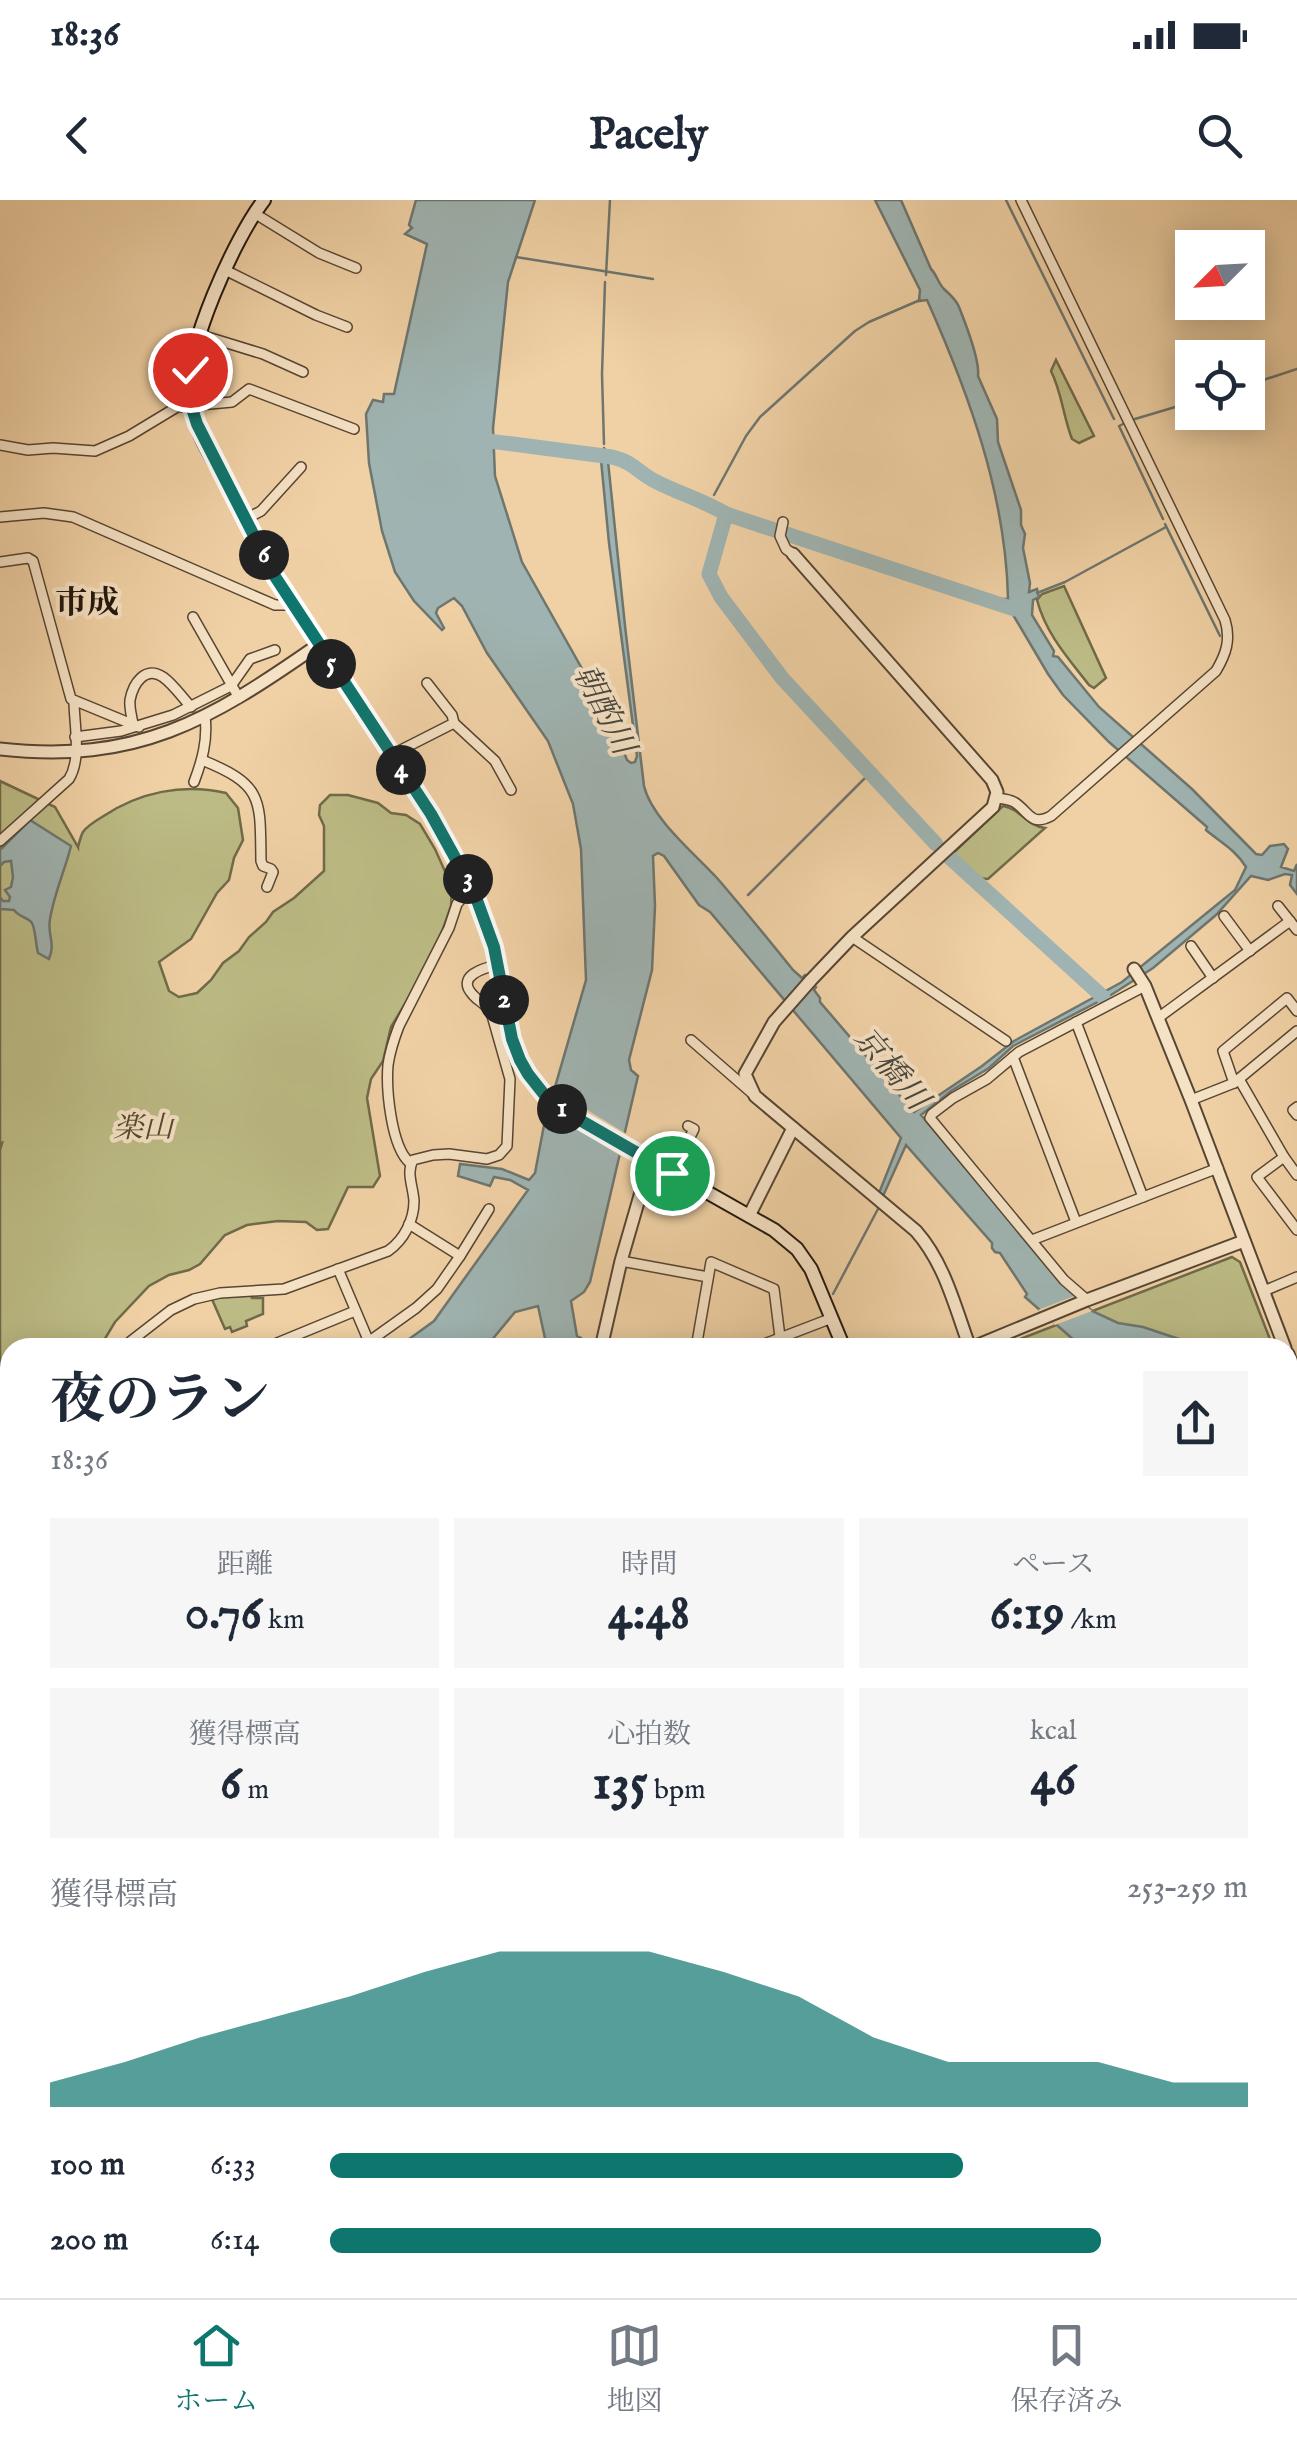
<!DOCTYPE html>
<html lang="ja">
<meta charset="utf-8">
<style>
:root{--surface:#fff;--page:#f6f6f7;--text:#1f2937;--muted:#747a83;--line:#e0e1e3;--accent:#0f766e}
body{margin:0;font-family:"IM FELL English","Noto Serif JP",serif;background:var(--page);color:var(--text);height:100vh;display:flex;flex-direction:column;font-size:38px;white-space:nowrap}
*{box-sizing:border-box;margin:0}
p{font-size:32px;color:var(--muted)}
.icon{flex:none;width:55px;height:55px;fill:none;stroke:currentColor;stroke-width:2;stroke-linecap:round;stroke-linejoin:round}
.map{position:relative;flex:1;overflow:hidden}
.side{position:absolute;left:0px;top:1138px;width:1298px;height:962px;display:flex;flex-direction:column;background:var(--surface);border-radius:30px 30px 0 0;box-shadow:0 5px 25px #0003}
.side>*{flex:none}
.needle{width:65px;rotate:246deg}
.fabs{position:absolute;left:1175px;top:30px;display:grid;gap:20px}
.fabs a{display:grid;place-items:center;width:90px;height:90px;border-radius:0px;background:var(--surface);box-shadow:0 5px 25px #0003;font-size:50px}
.pin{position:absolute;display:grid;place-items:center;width:85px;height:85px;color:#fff;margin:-42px;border:5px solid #fff;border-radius:50%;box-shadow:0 2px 10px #0007}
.km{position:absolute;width:50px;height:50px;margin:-25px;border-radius:50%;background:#222;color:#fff;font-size:28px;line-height:50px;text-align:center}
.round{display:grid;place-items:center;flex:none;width:105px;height:105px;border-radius:0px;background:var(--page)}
.overview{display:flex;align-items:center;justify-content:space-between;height:170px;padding:0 50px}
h1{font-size:55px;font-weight:700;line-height:75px}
.figures{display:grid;grid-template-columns:repeat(3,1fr);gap:15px;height:170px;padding:10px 50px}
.figures div{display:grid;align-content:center;border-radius:0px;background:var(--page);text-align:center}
.figures b{font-size:50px;font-weight:700}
.figures small{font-size:28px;font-weight:400}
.figures p{font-size:28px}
.chart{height:280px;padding:20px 50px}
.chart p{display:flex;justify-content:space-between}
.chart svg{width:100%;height:180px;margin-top:10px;fill:var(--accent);opacity:.7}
ul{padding:0 50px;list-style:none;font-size:32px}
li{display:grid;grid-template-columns:160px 120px 1fr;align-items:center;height:75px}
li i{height:25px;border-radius:12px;background:var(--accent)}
.status{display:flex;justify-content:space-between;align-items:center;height:70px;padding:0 50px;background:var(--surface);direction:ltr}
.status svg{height:28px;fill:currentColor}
header{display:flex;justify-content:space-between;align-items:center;height:130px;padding:0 50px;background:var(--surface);font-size:45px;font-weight:700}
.dock{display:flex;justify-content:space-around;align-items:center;height:140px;border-top:2px solid var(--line);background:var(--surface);font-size:28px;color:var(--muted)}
.dock a{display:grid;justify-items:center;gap:5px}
.dock .active{color:var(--accent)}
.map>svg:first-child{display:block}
</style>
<div class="status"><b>18:36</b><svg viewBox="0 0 49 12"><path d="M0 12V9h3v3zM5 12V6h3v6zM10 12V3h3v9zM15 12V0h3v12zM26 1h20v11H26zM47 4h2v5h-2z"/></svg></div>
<header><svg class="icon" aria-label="back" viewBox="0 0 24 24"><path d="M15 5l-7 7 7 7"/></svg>Pacely<svg class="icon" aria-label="search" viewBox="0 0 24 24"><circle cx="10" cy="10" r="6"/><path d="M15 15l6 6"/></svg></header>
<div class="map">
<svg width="1297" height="2098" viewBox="0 0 1297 2098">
<rect width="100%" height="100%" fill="#f0d1a5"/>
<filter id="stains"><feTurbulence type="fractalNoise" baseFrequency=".002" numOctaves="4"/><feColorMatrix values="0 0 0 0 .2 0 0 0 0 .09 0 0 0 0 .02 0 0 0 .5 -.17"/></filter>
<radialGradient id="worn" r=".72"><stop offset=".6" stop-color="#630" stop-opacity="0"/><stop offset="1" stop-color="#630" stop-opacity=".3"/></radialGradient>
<g fill="#bcbb85" stroke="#706a49" stroke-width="2.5">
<path d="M1056,160L1094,236L1079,243L1072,239C1063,216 1062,193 1051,171Z"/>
<path d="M1064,386L1106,478L1094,488L1089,485C1068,458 1046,434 1037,400L1042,394Z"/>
<path d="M0,581L55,607L78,647C78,646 82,633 83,632C87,626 97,620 102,617C139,592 183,583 226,593L238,608L243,640L234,658L229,680L217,693L191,739L159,762L169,791L179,797L197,793L211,780L223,763L239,751L249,737L266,722L273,712L294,698L324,671V626L319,615L320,605L330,595H348L378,603L391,613L406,615L420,624L435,649L452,687L451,706L443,729L423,774L391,827L383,861L371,879L367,898L380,976L373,987H348L328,1029L317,1030L306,1022L278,1021L247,1025L225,1035L200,1064L189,1070L169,1075L149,1086L115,1122L100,1147L10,1148V1197L0,1201V950L2,943L0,944Z"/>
<path d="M1003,606C1021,609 1026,626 1045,628L988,679L976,678L952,654Z"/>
<polygon points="1232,1057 1240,1062 1273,1147 997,1148"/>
<polygon points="250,1094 252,1098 263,1098 263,1114 246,1121 247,1126 232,1132 230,1127 225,1129 211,1097"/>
<polygon points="1288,1186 1297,1210 1297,1404 1288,1411"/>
<polygon points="301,2090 352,2090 355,2098 305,2098"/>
</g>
<g fill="#9fb4b2" stroke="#6e7670" stroke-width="2.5">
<path d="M416,0H535L508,82L493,228L495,276L522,362L612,522L627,560L631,563L635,562L637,556L609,343L601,260L608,261L625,426L644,586C652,619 695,654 717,678C743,708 768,739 793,770L802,778L805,775L816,787L814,790L820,798V802L914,912L982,866L1014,841L1122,782L1235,690L1246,667C1236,650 1220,642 1206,630L1207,627L1109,542L1063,495L1048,474L1012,413L994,408L995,399H1008C1006,295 969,194 927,100L919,101L920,90L875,0H901L931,69C937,75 938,83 944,89C949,94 956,99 959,107C965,122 980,161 978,176L997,219L998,242L1021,310V325L1025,334L1023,348L1030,383L1029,392L1037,389L1039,397L1033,400L1032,415L1054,451L1053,456L1058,457L1099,507L1192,589L1256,654L1262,655L1270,646L1284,644L1288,649L1281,667L1294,671L1297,664V694L1290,685L1292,675L1285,674L1268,680L1251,676L1216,715L1153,768L1111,795L1013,846L989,868L951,891L921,915L1062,1083L1092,1111L1118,1123L1143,1127L1203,1147H1077L1075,1141L1025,1097L1027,1094L1000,1053L995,1052L992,1048V1043L906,945L883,996L879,993L901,938L710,712L699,705L664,656L658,653L653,656L655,706L652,770L629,860L631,870L638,876L590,1082L584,1092L571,1101L577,1136L581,1138L586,1147H527L546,1143L538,1106L515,1112L486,1147H396L401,1141L405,1142L434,1121L528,990L510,980L494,977L490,986L458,976L460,964L502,969L529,980L535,973L544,925L586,780L581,649L573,604L548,541L487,453L462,406L454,398L438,408L436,413L444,428L442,430L414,401L395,372L382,331L369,263L366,214L373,200L383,202L384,194H394L427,44L405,34L412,28L409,25Z"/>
<path d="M30,620L71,646C65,670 54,694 50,719C47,736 56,742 49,759L38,753C36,746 35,727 32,723C28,717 20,718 14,710L0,709V697L3,701H9L10,697L5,690L11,687L13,677L11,661L4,662L0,666V650Z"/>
<polygon points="1288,1187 1297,1196 1297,1242 1288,1235"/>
<polygon points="10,1359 10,1411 0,1414 0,1362"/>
</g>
<g fill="#f0d1a5">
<polygon points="551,884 566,897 630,936 624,958 544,909"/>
<polygon points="1074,1096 1092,1111 1055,1125 1038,1110"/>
</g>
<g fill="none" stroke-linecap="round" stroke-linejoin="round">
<g stroke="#6e7670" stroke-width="2.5">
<polyline points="1006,0 1114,219"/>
<polyline points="516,57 653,79"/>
<polyline points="606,75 610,0"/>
<polyline points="1248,185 1297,169"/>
<polyline points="1135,219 1192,202"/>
<polyline points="1123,224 1119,226 1163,319"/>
<polyline points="604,244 602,174 605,82"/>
<polyline points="604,248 607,257 605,262"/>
<polyline points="714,295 746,236 760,217 855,131 869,122 920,100"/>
<polyline points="710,304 712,300"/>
<polyline points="1165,324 1220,436"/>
<polyline points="1037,393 1065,382 1166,327"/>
<polyline points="748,695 869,574"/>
<polyline points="833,1094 879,1007"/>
<polyline points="0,1821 10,1816"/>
</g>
<g stroke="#9fb4b2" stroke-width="15">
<path d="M474,239L612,257C635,263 635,270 653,280C677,293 703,300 726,314L1014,409"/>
<polyline points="726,314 709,374 721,397 782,478 936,644"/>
<polyline points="948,656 1103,797"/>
</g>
<defs>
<g id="minor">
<polyline points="254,13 319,53 356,68"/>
<polyline points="225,70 316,115 347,127"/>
<polyline points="201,135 263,154 303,172"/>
<polyline points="0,245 28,250 53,248 95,251 129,236 177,207 232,202 249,189 354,229"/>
<polyline points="0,317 44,313 73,317 275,405 293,405"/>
<polyline points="246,319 261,311 301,267"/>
<polyline points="783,322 780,336 786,349 793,354"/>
<polyline points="0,362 28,358 33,361 71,499 139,527"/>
<polyline points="193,417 239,498"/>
<polyline points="454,523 495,561 511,590"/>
<path d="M133,524C132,517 129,508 130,500C133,484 145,465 163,477C173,484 182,497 191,507"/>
<polyline points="75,537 121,531 173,515 231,486 250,459 275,450"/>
<polyline points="391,555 454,523 452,515 427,483"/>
<path d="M202,560C264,585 260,599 261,661L263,666L271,669L273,672L267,687"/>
<path d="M194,582C202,561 208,540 205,516"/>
<path d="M997,598C1004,599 1008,599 1014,602C1029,611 1030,627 1051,616L1216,471C1226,454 1231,440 1225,420L1021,0"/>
<path d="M0,641L69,579C82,558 74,524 74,501"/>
<polyline points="1278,706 1297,730"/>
<polyline points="1224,716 1250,751"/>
<polyline points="852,737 1006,841"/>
<polyline points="1191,746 1213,778"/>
<polyline points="1158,818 1290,721"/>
<polyline points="1076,822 1143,997"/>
<polyline points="691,840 753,894"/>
<polyline points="1013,857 1076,1022"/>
<polyline points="1239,879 1284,957 1297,975"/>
<polyline points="1234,883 1223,851 1287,798 1297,811"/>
<polyline points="1191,900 1234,883 1297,831"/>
<polyline points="1297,907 1293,910 1297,915"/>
<polyline points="1284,957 1257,977 1297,1030"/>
<path d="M410,963C391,947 386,889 388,865C390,851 394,839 399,826L449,728L457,704L462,698L474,692"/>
<polyline points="672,973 694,929 688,926"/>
<polyline points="1032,1040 1218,968"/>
<polyline points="460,1056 489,1009"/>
<polyline points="621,1061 708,1077"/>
<polyline points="338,1069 369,1142"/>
<polyline points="1264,1091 1297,1077"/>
<polyline points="1087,1100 1064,1080 930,918 932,914 953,898 987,879 1019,852 1145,786"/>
<polyline points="601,1146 618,1148"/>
<path d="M122,1148L171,1110L194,1099L220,1093L284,1089L388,1051C404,1040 414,1020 414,1001C413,986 406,973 413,960L433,955L449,954L487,959L499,955L507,946L510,879L491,812C485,803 479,802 473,795C455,776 484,768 497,765"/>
<polyline points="265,1148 355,1111"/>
<polyline points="360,1148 416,1108 437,1089 460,1056 409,1024"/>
<polyline points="696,1148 711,1062 774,1089 780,1137"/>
<polyline points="754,1148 832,1118"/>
<polyline points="0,1204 10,1200"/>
<polyline points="0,1255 10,1252"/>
<polyline points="0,1338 10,1335"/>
<polyline points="0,1450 10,1447"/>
<polyline points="0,1610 10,1607"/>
<polyline points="1288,1772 1297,1768"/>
<polyline points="0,1814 10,1810"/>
<polyline points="0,1834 10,1830"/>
<polyline points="0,1936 10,1959"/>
<polyline points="0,2014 10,2010"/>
<polyline points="455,2090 458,2098"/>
<polyline points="794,2090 797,2098"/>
<polyline points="1063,2090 1066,2098"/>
<polyline points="1118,2090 1120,2095"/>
<polyline points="0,2092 10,2087"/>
<polyline points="609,2098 629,2092"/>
<polyline points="1289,2098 1297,2095"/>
</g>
<g id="tertiary">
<path d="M793,354L992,580L997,592L993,607L852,737L811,780L774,822L745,874L755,896L916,1031C945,1064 955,1107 970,1148"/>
<path d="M0,549C137,564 209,521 318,445"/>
<polyline points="1134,769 1145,786 1191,900 1285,1148"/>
<polyline points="749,1016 793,928"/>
<polyline points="601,1148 621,1061 650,961"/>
<polyline points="971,1148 1087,1100 1244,1041"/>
<polyline points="1288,1154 1297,1180"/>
<polyline points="0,1524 10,1520"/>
<polyline points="1288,1660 1297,1658"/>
<polyline points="902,2090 905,2098"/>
<polyline points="965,2098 985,2090"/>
</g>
<g id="secondary">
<path d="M264,0C235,37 184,150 189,196C192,230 216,263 232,293C257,340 281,387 310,432C359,509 414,582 459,661C473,688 486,716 493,746C511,819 503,871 574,917L774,1030L797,1049L811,1069L844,1148"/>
<polyline points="1288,1975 1297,1999"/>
</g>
<g id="primary">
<polyline points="1288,1426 1297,1420"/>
<polyline points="1288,1441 1297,1434"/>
<polyline points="179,2098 198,2090"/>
<polyline points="210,2098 228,2090"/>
</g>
<g id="trunk">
<polyline points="0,1717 10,1740"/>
<polyline points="0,1743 10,1766"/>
<polyline points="151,2090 154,2098"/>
<polyline points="163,2090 166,2098"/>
</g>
</defs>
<use href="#minor" stroke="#574633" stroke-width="12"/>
<use href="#tertiary" stroke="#574633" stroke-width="15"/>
<use href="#secondary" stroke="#24180d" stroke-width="16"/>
<use href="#primary" stroke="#24180d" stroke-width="18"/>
<use href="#trunk" stroke="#24180d" stroke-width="19"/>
<use href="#minor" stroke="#f5e1c4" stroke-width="9"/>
<use href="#tertiary" stroke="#f5e1c4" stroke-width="11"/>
<use href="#secondary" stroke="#f5e1c4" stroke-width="12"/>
<use href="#primary" stroke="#e8b872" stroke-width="14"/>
<use href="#trunk" stroke="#e8b872" stroke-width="15"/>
</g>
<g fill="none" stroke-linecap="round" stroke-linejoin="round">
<defs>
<polyline id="route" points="190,170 188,196 197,224 274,375 431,614 474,692 494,747 512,839 520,860 528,874 543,893 566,912 672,973"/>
</defs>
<use href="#route" stroke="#fff" stroke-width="20"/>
<use href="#route" stroke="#0f766e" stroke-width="12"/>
</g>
<g text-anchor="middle" stroke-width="8" stroke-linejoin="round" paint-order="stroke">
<g font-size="30" font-style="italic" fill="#524931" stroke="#f5e1c4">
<text x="143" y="937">楽山</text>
</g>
<g font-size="32" font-weight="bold" fill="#24180d" stroke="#f5e1c4">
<text x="87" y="413">市成</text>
</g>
<g font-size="32" font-style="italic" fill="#49473f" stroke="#f5e1c4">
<text transform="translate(605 509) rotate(63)" y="11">朝酌川</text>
<text transform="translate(892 868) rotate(50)" y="11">京橋川</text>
</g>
</g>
<rect width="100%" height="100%" filter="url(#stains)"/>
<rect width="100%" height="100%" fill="url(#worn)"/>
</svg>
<div class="fabs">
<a><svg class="needle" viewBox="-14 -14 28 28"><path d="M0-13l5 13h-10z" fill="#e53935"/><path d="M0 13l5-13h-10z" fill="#747a83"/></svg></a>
<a><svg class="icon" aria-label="locate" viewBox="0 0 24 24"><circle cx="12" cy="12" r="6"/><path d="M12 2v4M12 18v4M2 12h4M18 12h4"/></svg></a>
</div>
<div class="pin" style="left:672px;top:973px;background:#1e9e55"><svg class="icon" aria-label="arrive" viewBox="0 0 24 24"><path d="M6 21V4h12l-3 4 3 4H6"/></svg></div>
<div class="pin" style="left:190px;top:170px;background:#d93025"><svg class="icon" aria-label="check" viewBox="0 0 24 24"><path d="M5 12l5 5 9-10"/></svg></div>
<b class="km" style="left:562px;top:909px">1</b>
<b class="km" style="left:504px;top:800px">2</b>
<b class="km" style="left:468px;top:679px">3</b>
<b class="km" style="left:401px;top:570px">4</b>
<b class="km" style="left:331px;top:464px">5</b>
<b class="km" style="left:264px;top:355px">6</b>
<section class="side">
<div class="overview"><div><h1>夜のラン</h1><p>18:36</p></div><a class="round"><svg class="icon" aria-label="share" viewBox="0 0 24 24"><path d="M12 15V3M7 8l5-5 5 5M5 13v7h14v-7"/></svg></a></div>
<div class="figures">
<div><p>距離</p><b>0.76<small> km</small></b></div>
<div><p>時間</p><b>4:48</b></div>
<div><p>ペース</p><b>6:19<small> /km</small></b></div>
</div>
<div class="figures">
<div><p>獲得標高</p><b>6<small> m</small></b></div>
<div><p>心拍数</p><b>135<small> bpm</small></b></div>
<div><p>kcal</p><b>46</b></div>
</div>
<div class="chart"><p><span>獲得標高</span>253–259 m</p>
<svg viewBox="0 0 160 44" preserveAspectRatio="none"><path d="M0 44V38L10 33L20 27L30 22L40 17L50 11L60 6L70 6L80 6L90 11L100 17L110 27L120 33L130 33L140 33L150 38L160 38V44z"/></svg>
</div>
<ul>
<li><b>100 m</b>6:33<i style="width:69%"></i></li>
<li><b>200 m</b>6:14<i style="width:84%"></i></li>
</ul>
</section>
</div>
<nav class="dock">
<a class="active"><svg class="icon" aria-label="home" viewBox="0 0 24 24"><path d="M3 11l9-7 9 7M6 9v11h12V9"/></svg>ホーム</a>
<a><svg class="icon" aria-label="map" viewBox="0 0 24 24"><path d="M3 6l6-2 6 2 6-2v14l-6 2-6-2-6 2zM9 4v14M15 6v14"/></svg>地図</a>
<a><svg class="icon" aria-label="saved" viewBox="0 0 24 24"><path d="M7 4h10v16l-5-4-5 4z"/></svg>保存済み</a>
</nav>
